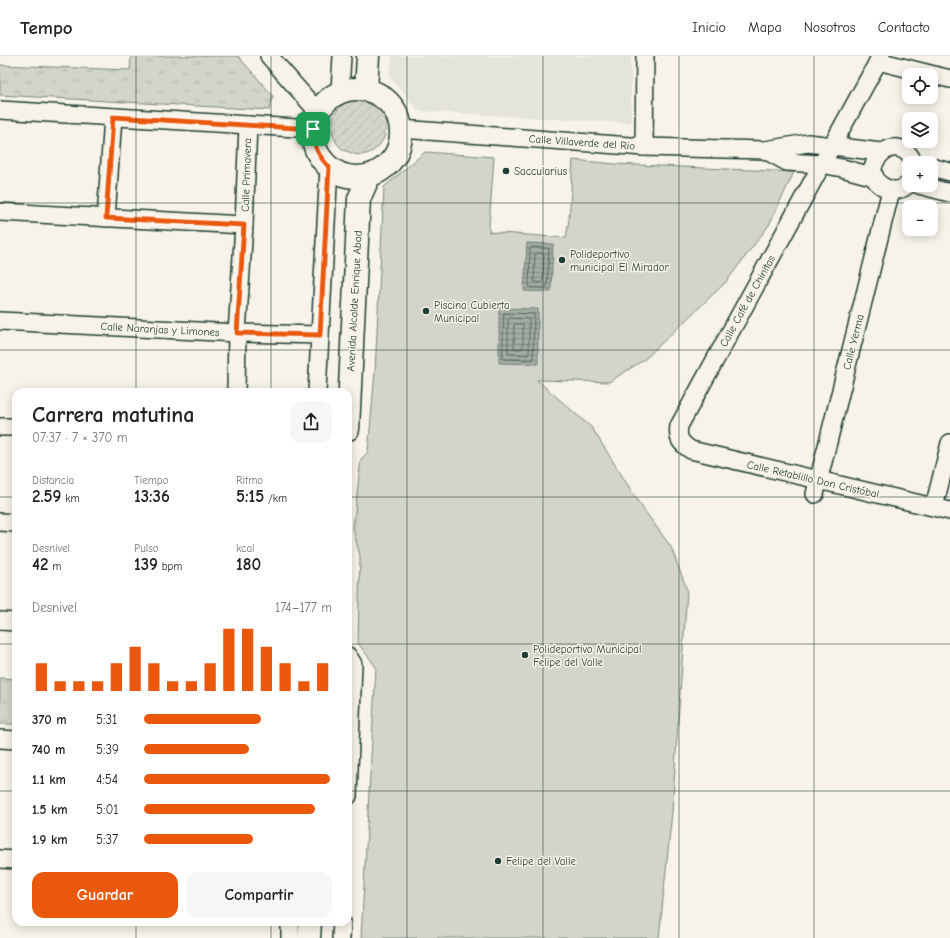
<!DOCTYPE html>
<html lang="es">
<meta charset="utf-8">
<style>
:root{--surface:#fff;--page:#f6f6f6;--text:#222;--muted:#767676;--line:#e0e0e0;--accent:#ea580c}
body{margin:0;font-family:"Comic Neue",sans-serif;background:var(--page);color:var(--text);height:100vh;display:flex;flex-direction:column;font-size:15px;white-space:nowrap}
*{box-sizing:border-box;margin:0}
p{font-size:13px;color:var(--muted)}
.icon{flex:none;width:22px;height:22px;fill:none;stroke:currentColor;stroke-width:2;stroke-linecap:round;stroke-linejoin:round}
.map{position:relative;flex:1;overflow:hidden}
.drawer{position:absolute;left:12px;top:332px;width:340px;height:538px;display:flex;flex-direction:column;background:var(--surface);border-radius:12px;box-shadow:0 2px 10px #0003}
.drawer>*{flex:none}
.buttons{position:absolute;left:902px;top:12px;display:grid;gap:8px}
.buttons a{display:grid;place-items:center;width:36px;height:36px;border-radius:8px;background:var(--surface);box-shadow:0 2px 10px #0003;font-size:20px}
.pin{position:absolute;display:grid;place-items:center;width:34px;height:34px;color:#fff;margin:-17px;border-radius:8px;box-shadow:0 2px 6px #0006}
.round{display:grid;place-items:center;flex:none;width:42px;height:42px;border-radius:12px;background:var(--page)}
.summary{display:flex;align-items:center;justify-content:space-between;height:68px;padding:0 20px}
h1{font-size:22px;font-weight:800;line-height:30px}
.metrics{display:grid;grid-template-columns:repeat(3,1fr);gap:6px;height:68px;padding:4px 20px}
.metrics div{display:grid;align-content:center}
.metrics b{font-size:17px;font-weight:800}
.metrics small{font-size:11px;font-weight:400}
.metrics p{font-size:11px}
.chart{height:112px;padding:8px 20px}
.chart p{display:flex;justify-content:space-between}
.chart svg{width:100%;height:72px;margin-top:4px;stroke:var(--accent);stroke-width:6}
.primary-button{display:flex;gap:8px;margin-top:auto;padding:8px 20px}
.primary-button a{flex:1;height:46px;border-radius:12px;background:var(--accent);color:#fff;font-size:16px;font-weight:800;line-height:46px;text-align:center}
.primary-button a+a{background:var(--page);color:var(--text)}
ul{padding:0 20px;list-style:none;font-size:13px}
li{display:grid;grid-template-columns:64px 48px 1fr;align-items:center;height:30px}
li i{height:10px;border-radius:5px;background:var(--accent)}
header{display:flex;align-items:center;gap:24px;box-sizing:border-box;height:56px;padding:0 20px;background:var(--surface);border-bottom:1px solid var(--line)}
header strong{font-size:19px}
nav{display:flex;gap:22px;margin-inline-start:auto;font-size:14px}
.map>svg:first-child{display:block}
</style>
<header>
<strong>Tempo</strong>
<nav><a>Inicio</a><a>Mapa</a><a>Nosotros</a><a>Contacto</a></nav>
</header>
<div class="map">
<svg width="950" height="882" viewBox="0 0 950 882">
<defs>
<pattern id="grass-tufts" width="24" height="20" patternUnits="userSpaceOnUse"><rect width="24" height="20" fill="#d3d5ca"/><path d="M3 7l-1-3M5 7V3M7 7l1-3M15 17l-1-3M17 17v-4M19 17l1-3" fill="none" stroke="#b5b8ae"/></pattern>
<pattern id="garden-furrows" width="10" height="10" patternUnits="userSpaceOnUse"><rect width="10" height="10" fill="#d3d5ca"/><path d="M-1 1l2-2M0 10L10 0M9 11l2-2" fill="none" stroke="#b5b8ae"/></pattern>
<pattern id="water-rules" width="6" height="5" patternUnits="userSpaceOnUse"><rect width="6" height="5" fill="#a4ada3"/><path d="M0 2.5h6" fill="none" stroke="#858e86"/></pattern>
</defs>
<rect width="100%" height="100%" fill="#f7f3e8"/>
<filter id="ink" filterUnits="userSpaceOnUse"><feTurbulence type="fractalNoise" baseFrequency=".025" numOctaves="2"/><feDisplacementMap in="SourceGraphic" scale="8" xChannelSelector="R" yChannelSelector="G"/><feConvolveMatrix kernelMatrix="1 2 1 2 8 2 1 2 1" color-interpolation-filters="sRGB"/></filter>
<g filter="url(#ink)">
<polygon fill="#e5e4d9" points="392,0 631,0 631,65 628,67 418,55 405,38 389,21"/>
<g fill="url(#grass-tufts)" stroke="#79897f">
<polygon points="131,0 238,0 273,40 269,54 0,39 0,9 130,14"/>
<polygon points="0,622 16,623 16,668 0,668"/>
</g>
<path fill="url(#garden-furrows)" stroke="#79897f" d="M358,42C410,54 380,112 349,96C346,95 342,94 341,92C335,87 332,76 330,70C336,52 340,48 358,42Z"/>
<polygon fill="#d3d5ca" stroke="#79897f" points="425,96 494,101 489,171 489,176 566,182 569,163 573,104 615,108 794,116 769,169 726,226 645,303 609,326 537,324 592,372 639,447 671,491 687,534 672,756 659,882 361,882 376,611 358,587 360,500 353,473 361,403 368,396 375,316 384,131"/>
<g fill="url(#water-rules)" stroke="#6f8077">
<polygon points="527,187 553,188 551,236 524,235"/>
<polygon points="499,252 538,253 538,308 499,307"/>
</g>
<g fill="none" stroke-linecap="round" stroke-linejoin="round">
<g stroke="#546a60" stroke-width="1">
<polygon points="532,191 547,192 549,193 547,230 546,232 530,231 529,230 530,193"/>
<polygon points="537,197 542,197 544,199 543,225 541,227 535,226 534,225 535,198"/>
<polygon points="504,257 534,258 533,304 503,303"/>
<polygon points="510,262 529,263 529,297 528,299 508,298 508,264"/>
<polygon points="516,268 522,268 523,269 523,291 521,293 515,293 514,291 514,269"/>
</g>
<defs>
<g id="street">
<polyline points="269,0 318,56"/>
<path d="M881,0L679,370C677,382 680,387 691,394L950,455"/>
<polyline points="878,5 950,23"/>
<polyline points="340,36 342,0"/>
<polyline points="0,54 313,73"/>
<polyline points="401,73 644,91 765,94 808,87 881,96"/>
<polyline points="644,91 645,0"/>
<polyline points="765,94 787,106 821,108 842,112 875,121"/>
<polyline points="931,111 950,116"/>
<path d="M909,128C902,134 894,136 886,132C851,117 896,67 914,107"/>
<polyline points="919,129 950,137"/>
<polyline points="0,156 244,169"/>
<polyline points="106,162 113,61"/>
<polyline points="0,265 237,277 320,279"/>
<polyline points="236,336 237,277 244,169 248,69"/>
<polyline points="317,336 329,111"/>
<polyline points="0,371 16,371"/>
<polyline points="815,438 891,134"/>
<polyline points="934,451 950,387"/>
<polyline points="0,466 16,467"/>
<polyline points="0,565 16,566"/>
<polyline points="348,600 353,608 348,740"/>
<polyline points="0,683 16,684"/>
<polyline points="0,803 16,804"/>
<polyline points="290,882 290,866"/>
<polyline points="341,882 342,866"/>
</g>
<g id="secondary">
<circle cx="357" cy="77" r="44"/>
<polyline points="366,34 368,0"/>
<polyline points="348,373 359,143 369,120"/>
<polyline points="309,882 310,866"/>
</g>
</defs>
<use href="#street" stroke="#1f3d34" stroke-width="20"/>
<use href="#secondary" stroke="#1f3d34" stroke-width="25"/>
<use href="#street" stroke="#f7f3e8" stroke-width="17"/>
<use href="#secondary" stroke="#f7f3e8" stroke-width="22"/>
</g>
</g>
<g fill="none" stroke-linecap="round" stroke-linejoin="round" filter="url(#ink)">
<defs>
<path id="route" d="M113,61L313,73C314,91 317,98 329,111L320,279L237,277L244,169L106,162Z"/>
</defs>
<use href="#route" stroke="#fff" stroke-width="8"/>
<use href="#route" stroke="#ea580c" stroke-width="5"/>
</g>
<path fill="none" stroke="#1f3d34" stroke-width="1" stroke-opacity="0.55" d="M136,0V336M271,0V336M407,0V882M543,0V882M679,0V882M814,0V882M0,147H950M0,294H950M0,441H16M348,441H950M0,588H16M348,588H950M0,735H16M348,735H950M136,866V882M271,866V882"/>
<g fill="#1f3d34" stroke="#f7f3e8" stroke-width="1.5">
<circle cx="506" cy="115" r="4"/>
<circle cx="562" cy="204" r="4"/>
<circle cx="426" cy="255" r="4"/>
<circle cx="525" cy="599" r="4"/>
<circle cx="498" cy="805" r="4"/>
</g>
<g text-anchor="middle" stroke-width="3" stroke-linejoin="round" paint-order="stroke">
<g font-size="11" fill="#1f3d34" stroke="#f7f3e8">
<text transform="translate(582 86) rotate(4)" y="4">Calle Villaverde del Rio</text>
<text transform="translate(246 119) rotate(-88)" y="4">Calle Primavera</text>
<text transform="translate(354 245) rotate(-87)" y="4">Avenida Alcalde Enrique Abad</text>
<text transform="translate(747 245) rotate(-61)" y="4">Calle Café de Chinitas</text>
<text transform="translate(160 273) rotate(3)" y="4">Calle Naranjas y Limones</text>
<text transform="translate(853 286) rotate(-76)" y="4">Calle Yerma</text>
<text transform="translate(813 423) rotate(13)" y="4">Calle Retablillo Don Cristóbal</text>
</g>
<g font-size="11" fill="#1f3d34" stroke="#f7f3e8" text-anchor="start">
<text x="514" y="119">Saccularius</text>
<text x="570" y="202">Polideportivo<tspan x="570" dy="13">municipal El Mirador</tspan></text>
<text x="434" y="253">Piscina Cubierta<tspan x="434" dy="13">Municipal</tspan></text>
<text x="533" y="597">Polideportivo Municipal<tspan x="533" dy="13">Felipe del Valle</tspan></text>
<text x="506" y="809">Felipe del Valle</text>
</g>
</g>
</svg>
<div class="buttons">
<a><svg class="icon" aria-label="locate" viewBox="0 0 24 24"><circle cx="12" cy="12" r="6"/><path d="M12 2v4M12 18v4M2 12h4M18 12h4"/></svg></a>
<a><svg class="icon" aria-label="layers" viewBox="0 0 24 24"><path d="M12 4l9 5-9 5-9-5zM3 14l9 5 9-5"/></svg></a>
<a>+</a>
<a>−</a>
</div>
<div class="pin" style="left:313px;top:73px;background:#1e9e55"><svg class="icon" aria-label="arrive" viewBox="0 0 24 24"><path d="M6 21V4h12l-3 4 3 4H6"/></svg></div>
<section class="drawer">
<div class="summary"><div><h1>Carrera matutina</h1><p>07:37 · 7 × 370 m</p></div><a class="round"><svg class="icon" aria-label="share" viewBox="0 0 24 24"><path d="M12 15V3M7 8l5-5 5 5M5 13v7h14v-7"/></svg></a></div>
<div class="metrics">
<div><p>Distancia</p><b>2.59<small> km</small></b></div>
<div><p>Tiempo</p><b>13:36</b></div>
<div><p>Ritmo</p><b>5:15<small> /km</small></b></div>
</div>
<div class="metrics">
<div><p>Desnivel</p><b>42<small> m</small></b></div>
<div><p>Pulso</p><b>139<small> bpm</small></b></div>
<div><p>kcal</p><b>180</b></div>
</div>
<div class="chart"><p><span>Desnivel</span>174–177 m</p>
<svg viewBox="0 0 160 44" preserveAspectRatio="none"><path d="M5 44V27M15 44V38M25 44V38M35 44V38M45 44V27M55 44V17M65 44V27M75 44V38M85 44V38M95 44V27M105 44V6M115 44V6M125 44V17M135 44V27M145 44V38M155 44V27"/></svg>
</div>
<ul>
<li><b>370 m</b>5:31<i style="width:62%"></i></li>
<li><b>740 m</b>5:39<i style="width:56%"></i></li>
<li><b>1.1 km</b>4:54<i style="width:99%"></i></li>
<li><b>1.5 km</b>5:01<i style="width:91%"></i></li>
<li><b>1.9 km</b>5:37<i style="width:58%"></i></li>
</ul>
<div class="primary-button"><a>Guardar</a><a>Compartir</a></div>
</section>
</div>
